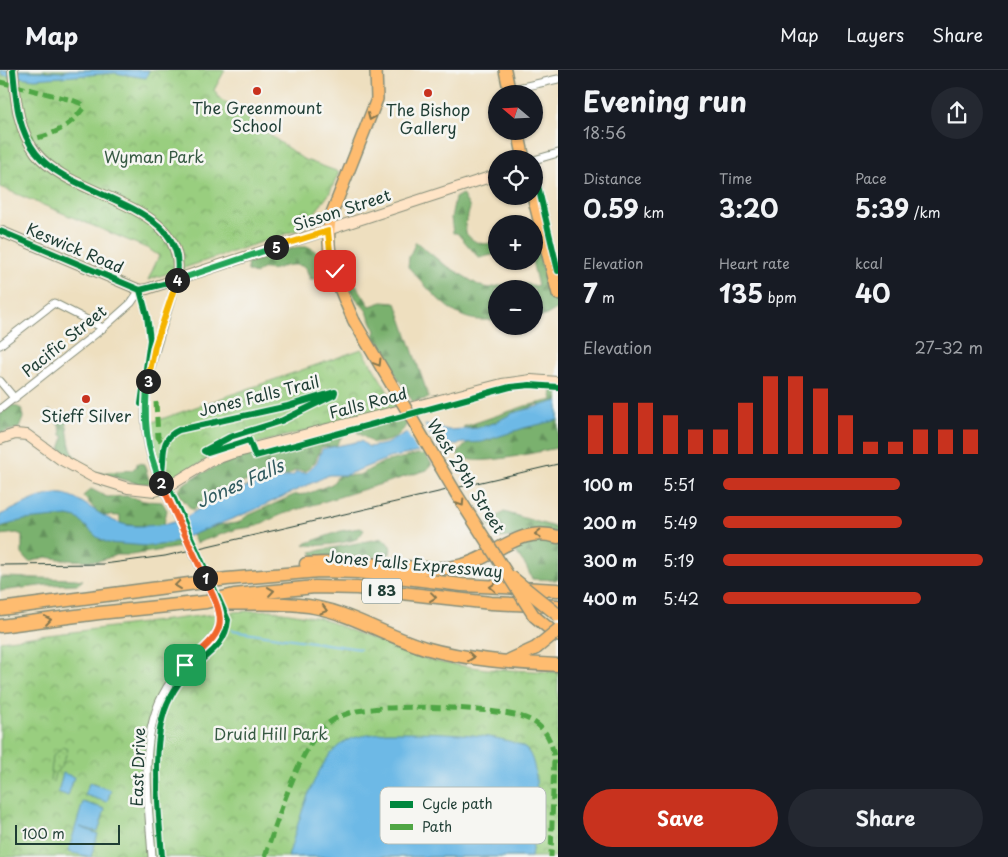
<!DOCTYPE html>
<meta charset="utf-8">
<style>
:root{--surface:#171b24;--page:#242831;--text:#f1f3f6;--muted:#9ea1a6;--line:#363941;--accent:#c8321e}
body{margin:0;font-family:"Playpen Sans",sans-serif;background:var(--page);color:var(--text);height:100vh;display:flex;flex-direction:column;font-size:19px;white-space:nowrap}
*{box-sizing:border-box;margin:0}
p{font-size:16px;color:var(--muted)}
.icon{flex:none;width:28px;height:28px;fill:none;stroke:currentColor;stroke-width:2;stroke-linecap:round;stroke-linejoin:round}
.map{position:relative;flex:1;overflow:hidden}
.panel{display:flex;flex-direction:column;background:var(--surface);width:450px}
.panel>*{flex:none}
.needle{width:32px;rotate:289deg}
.buttons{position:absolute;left:488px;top:15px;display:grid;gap:10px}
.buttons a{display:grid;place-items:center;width:55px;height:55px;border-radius:50%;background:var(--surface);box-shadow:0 1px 4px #0004;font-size:25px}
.scale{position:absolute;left:15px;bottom:12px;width:105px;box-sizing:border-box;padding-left:5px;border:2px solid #1f3d34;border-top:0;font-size:14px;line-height:18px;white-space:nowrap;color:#1f3d34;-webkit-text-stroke:4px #f6f6f2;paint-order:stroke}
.pin{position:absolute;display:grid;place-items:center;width:42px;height:42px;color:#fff;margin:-21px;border-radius:10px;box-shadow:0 2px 8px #0006}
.km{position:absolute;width:25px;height:25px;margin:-12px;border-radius:50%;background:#222;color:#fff;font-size:14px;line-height:25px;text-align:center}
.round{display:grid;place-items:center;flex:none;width:52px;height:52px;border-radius:26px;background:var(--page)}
.head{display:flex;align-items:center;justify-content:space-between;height:85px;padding:0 25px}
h1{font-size:28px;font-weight:700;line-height:38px}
.stats{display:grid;grid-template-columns:repeat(3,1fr);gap:8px;height:85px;padding:5px 25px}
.stats div{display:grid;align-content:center}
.stats b{font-size:25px;font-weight:700}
.stats small{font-size:14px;font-weight:400}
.stats p{font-size:14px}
.chart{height:140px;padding:10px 25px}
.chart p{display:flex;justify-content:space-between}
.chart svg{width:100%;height:90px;margin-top:5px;stroke:var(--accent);stroke-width:6}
.cta{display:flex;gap:10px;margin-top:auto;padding:10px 25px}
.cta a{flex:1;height:58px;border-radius:30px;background:var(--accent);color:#fff;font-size:20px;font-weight:700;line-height:58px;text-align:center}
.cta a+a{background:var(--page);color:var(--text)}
ul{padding:0 25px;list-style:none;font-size:16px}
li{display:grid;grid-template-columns:80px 60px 1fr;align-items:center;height:38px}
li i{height:12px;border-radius:6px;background:var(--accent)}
header{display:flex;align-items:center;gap:30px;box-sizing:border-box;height:70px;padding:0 25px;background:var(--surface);border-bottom:1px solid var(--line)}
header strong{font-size:24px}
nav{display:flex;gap:28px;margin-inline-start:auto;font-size:18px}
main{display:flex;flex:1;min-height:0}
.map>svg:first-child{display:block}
</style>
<header>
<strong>Map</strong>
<nav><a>Map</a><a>Layers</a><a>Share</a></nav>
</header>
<main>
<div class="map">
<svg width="558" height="787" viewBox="0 0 558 787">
<defs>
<pattern id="forest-firs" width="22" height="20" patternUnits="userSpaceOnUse" patternTransform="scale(1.25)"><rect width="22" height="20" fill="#7ab16e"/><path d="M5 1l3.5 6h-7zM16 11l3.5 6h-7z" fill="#63915b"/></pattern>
<pattern id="park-crowns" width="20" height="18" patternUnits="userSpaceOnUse" patternTransform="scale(1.25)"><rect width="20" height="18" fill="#99ce7f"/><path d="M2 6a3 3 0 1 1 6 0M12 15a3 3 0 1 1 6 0" fill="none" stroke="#7ca869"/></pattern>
<pattern id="garden-dots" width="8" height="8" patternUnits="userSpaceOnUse" patternTransform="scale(1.25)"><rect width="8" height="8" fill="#99ce7f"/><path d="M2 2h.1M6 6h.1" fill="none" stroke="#7ca869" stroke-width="1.8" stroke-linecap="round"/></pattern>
</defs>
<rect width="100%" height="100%" fill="#f6f6f2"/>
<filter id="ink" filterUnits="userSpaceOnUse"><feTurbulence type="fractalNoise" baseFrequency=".02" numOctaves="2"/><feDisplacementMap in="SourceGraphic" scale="10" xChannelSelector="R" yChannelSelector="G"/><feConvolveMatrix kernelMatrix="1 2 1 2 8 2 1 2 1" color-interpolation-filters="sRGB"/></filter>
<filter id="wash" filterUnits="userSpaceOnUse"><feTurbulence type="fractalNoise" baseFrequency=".0096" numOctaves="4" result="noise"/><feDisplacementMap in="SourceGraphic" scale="20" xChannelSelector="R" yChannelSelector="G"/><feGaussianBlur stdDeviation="1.12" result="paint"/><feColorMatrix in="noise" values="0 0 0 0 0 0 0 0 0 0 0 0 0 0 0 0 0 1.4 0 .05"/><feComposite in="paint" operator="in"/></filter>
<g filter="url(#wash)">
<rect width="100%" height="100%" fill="#eedfbf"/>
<g fill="url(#forest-firs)" stroke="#4c7751">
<path d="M462,124L470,138L465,155L466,163C473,173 485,177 496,171V184L479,188L457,163H453L451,148L455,128Z"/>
<path d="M534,161L544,203L558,199V238L545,246L534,248V219H496V250C486,250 475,251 465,247C443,239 424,213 408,197L409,187L416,172L442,193L480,216L490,218L514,212L538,216L532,191H534Z"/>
<path d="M297,177H309L320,184L325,206L323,209H310L306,198C297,192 283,196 275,199C271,201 266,198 262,199L255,204L248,201L247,193Z"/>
<polygon points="355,213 370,236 382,232 396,233 429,328 413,332 373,268 376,261 366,240 349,220"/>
<polygon points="551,319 558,319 558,333 543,338 538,334 483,358 463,357 525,336 553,330"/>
<polygon points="11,334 22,339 23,348 19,358 0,363 0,342"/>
<path d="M558,338V378C537,381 472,400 457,384L468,372Z"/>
<path d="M49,340L66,351C70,370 67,387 88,396V399L72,391L60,379L64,367L61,365C62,353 50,350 49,340Z"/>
<path d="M405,343L408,352C400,367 389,373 373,373L357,362L356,357L361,354Z"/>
<path d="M344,363L336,376L321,377L315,392L306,401L296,400L288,405L244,412L229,420L218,421L194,439H191L180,426L178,420C190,402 272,375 295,372C299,371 302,373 306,372C319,370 331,365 344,363Z"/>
<polygon points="424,383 432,394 427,400 283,444 253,457 237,459 196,473 191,462 208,456 212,458 219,455 238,453 247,446 294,425 307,424 332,414 338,406 359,405 384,392"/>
<polygon points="137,393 144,394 150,413 141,414 97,403 132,400 137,396"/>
<polygon points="91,419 107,427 127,426 144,431 162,432 167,440 163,458 120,454 120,446 100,445 83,426"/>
<polygon points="504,442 558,458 558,464 499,468 487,453"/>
<polygon points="56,444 181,464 187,476 131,485 117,485 98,491 66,490 46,487 29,492 22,484 22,465 17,463 0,465 0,458 4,453"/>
<path d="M360,458L364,460C362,463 359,468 356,469C348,473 310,478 304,474L341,461Z"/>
<polygon points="383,468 391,477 390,484 386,487 314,486 311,482"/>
<polygon points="529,468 558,472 558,510 532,509 526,496 510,474"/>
<polygon points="0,507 75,509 83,510 78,514 47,515 0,521"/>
</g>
<g fill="url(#park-crowns)" stroke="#5c865a">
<polygon points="0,0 225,0 214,20 219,28 303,89 339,102 329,124 303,158 148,210 159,186 149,179 0,117"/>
<polygon points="362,279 397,337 220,383 171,409 153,376 150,353"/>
<polygon points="270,540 320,548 409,584 442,593 486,599 558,602 558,787 0,787 0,571 231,542"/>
</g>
<polygon fill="url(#garden-dots)" stroke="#5c865a" points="63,677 68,679 62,696 55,703 53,712 50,711 53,686"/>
<g fill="#6db9e6" stroke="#467b8d">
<polygon points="0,0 62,2 70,0 149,0 146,8 115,3 35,9 2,5"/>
<path d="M558,331V350L524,358L482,372L463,373L389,388L346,405H329L252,441L169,474L148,476L108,473L97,467L77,448L68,446L24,450L0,457V445C20,437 34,426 57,424C79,421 103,456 137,456C152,456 173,455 186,447C203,437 210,430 230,425V421L294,405L296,402L306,403L317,392L322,379L361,371L369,377L386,374L412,359L426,355L449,360L477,358L494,353L513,343Z"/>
<path d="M386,662C413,662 512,661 528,681C543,702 535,762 531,787H288C298,754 313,695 341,674C353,665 372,665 386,662Z"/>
<polygon points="63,703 74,707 68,726 58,722"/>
<polygon points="89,713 111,720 107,732 85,725"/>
<polygon points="83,732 105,739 98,762 80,757 98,764 91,787 68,782"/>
</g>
<polygon fill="#eedfbf" points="423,353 440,381 420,385 405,360"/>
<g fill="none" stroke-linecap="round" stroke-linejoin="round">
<polyline stroke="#6db9e6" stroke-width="2" points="232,560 360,579"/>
</g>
</g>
<g filter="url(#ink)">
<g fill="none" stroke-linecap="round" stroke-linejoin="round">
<defs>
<g id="street">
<polyline points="509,20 558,9"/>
<polyline points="534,90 558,83"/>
<polyline points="0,275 54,233 103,258"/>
<polyline points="0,311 15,329"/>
<polyline points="0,339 103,258 131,233 140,220"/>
<path d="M159,409C127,334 158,282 176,211"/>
<path d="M152,787C149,734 137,667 166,619C180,594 226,572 220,541"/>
</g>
<g id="secondary">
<path d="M13,0C16,30 17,58 36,83C73,131 194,132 176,211"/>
<polyline points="0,161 140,220 147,219 496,105"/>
<polyline points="0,369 15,364 27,365 60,389 93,407 128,418 155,421 166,418 210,391 230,384 502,314 531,310 558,312"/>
</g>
<g id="primary">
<polyline points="505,0 510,24"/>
<polyline points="518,61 524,89"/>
<polyline points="533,126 558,224"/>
<path d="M354,251C339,218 321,179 332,143L377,29L376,0"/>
<polyline points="534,546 558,566"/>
</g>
<g id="highway">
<path d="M306,494C332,492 357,493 382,495C407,497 434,501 459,496C495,489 518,454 558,467"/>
<path d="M219,533C251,535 282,531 314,537C353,544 388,567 425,578C467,590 515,593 558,595"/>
<polyline points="0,539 227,509 319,501 358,502 462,515 558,520"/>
<polyline points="0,556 99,543 206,532 234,525 315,517 357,518 491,533 558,536"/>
<polyline points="510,590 536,578"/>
</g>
</defs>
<use href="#street" stroke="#868e7a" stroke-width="9"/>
<use href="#secondary" stroke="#868e7a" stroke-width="12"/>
<use href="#primary" stroke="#868e7a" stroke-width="14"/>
<use href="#highway" stroke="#868e7a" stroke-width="15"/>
<use href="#street" stroke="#fff" stroke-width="7"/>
<use href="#secondary" stroke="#ffe4c6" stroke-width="10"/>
<use href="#primary" stroke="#febc70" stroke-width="11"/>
<use href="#highway" stroke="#febc70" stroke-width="12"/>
<polyline stroke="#1f3d34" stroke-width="1" points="0,495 104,494 165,486 558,394"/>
<defs>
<polyline id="street-bridge" points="159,409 220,541"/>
<polyline id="primary-bridge" points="354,251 457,425 534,546"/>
<g id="highway-bridge">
<polyline points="511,507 558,545"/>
<polyline points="536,578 558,560"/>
</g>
</defs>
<use href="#street-bridge" stroke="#868e7a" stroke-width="9" stroke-linecap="butt"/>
<use href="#primary-bridge" stroke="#868e7a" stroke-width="14" stroke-linecap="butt"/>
<use href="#highway-bridge" stroke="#868e7a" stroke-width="15" stroke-linecap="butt"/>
<use href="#street-bridge" stroke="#fff" stroke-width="7"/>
<use href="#primary-bridge" stroke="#febc70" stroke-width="11"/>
<use href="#highway-bridge" stroke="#febc70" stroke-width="12"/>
<g stroke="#4fa644" stroke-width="5" stroke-dasharray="10 5" stroke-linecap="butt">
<path d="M0,12L72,30L82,34L84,37C69,58 53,65 28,70"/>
<polyline points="156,332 158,367 164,375"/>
<path d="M265,787C276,754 299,678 325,656C332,649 343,645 352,642C383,634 503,636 530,650C545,657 552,671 554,687L551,787"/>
</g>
<defs>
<g id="cycleway">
<polyline points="534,99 558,201"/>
<path d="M0,161L140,220L176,211C194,132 73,131 36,83C17,58 16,30 13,0"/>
<polyline points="140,220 147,246 150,270 141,334"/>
<path d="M162,787C159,742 149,667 170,628C175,618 182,608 190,600C207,584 226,575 228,550L162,402C165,385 159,369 179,360L288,336L335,322L334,325L281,351L230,367L204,381L208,383L249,370L255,386L510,317L530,315L558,317"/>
</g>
</defs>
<use href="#cycleway" stroke="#f6f6f2" stroke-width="9"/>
<use href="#cycleway" stroke="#00873e" stroke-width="6"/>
</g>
<defs><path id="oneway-chevron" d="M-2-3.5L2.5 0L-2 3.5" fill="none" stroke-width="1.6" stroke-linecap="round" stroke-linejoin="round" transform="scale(1.25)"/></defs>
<g stroke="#83764f">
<use href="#oneway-chevron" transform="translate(371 47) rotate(113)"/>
<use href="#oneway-chevron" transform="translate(378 293) rotate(59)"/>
<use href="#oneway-chevron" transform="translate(461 433) rotate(57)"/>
<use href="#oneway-chevron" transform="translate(538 464) rotate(179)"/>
<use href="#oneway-chevron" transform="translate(178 515) rotate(173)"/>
<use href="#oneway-chevron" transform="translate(493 517) rotate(-176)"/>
<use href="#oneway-chevron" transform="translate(271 521) rotate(-8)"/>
<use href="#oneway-chevron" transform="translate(433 527) rotate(7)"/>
<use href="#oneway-chevron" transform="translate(324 540) rotate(16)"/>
<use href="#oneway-chevron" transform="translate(48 550) rotate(-8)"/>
<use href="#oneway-chevron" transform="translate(471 587) rotate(6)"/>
</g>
</g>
<g fill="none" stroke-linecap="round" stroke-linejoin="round" filter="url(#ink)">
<defs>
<path id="split-1" d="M185,595C225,560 229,557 205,508"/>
<polyline id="split-2" points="161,413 205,508"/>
<path id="split-3" d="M148,311C143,347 146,379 161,413"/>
<polyline id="split-4" points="148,311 155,276 177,210"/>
<polyline id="split-5" points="177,210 276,177"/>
<polyline id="split-6" points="276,177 328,161 330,181 335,201"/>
</defs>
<use href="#split-1" stroke="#fff" stroke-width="10"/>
<use href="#split-2" stroke="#fff" stroke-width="10"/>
<use href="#split-3" stroke="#fff" stroke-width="10"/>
<use href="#split-4" stroke="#fff" stroke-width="10"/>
<use href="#split-5" stroke="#fff" stroke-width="10"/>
<use href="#split-6" stroke="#fff" stroke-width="10"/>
<use href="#split-1" stroke="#f0652b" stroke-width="6"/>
<use href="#split-2" stroke="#f0652b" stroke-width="6"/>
<use href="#split-3" stroke="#22a559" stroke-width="6"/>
<use href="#split-4" stroke="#f5b400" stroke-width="6"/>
<use href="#split-5" stroke="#22a559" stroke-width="6"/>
<use href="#split-6" stroke="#f5b400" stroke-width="6"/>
</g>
<g fill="#c8321e" stroke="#f6f6f2" stroke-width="2">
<circle cx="257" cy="21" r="5"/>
<circle cx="428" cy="23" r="5"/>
<circle cx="86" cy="329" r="5"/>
</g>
<g text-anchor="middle" stroke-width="5" stroke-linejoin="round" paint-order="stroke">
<rect fill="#f6f6f2" stroke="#60746d" stroke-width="1" x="362" y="508.5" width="40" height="25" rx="4"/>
<g font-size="15" font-weight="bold" fill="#1f3d34">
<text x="382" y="526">I 83</text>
</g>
<g font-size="16" fill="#1f3d34" stroke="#f6f6f2">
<text x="257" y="44">The Greenmount<tspan x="257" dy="18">School</tspan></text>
<text x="428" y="46">The Bishop<tspan x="428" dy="18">Gallery</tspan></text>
<text x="86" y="352">Stieff Silver</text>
</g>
<g font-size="16" fill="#375a43" stroke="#f6f6f2">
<text x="154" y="93">Wyman Park</text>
<text x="271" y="670">Druid Hill Park</text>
</g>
<g font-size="16" fill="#1f3d34" stroke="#f6f6f2">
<text transform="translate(342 140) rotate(-18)" y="6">Sisson Street</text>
<text transform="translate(75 178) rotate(23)" y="6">Keswick Road</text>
<text transform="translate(64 271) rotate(-39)" y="6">Pacific Street</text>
<text transform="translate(259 326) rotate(-14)" y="6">Jones Falls Trail</text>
<text transform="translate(368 333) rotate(-15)" y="6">Falls Road</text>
<text transform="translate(466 406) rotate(58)" y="6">West 29th Street</text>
<text transform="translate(414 494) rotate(5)" y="6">Jones Falls Expressway</text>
<text transform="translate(138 697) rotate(-88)" y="6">East Drive</text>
</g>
<g font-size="18" font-style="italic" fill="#325c60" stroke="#f6f6f2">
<text transform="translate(240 414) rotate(-24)" y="6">Jones Falls</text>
</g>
</g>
<rect x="380" y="717" width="166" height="57" rx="8" fill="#f6f6f2" stroke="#b6beb9" stroke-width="1"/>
<rect x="390" y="731" width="23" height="7" fill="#00873e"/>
<rect x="390" y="754" width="23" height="6" fill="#4fa644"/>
<g font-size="14" fill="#1f3d34">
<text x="422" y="739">Cycle path</text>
<text x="422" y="762">Path</text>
</g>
</svg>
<div class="buttons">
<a><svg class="needle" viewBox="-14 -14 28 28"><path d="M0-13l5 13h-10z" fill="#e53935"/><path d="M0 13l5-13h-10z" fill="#9ea1a6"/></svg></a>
<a><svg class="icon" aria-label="locate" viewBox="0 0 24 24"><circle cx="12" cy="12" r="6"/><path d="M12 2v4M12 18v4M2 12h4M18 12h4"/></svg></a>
<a>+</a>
<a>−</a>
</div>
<div class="scale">100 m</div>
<div class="pin" style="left:185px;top:595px;background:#1e9e55"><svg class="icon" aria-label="arrive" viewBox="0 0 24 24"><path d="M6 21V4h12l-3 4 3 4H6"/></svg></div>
<div class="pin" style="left:335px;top:201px;background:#d93025"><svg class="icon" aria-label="check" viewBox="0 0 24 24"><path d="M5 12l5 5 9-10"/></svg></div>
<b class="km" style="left:205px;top:508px">1</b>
<b class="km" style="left:161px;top:413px">2</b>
<b class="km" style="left:148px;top:311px">3</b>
<b class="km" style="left:177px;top:210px">4</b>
<b class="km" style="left:276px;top:177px">5</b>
</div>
<section class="panel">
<div class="head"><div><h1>Evening run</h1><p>18:56</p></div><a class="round"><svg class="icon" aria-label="share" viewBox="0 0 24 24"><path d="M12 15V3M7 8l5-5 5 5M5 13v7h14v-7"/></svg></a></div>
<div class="stats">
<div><p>Distance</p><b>0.59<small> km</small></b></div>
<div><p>Time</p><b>3:20</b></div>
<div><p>Pace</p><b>5:39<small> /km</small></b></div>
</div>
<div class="stats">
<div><p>Elevation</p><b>7<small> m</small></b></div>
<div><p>Heart rate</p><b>135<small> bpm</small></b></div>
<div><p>kcal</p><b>40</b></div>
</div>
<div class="chart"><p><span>Elevation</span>27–32 m</p>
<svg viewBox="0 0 160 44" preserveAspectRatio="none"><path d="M5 44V25M15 44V19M25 44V19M35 44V25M45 44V32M55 44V32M65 44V19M75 44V6M85 44V6M95 44V12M105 44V25M115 44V38M125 44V38M135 44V32M145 44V32M155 44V32"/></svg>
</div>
<ul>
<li><b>100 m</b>5:51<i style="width:68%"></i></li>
<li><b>200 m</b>5:49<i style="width:69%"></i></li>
<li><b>300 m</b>5:19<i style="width:100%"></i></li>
<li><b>400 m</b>5:42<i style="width:76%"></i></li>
</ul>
<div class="cta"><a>Save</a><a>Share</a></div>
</section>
</main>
